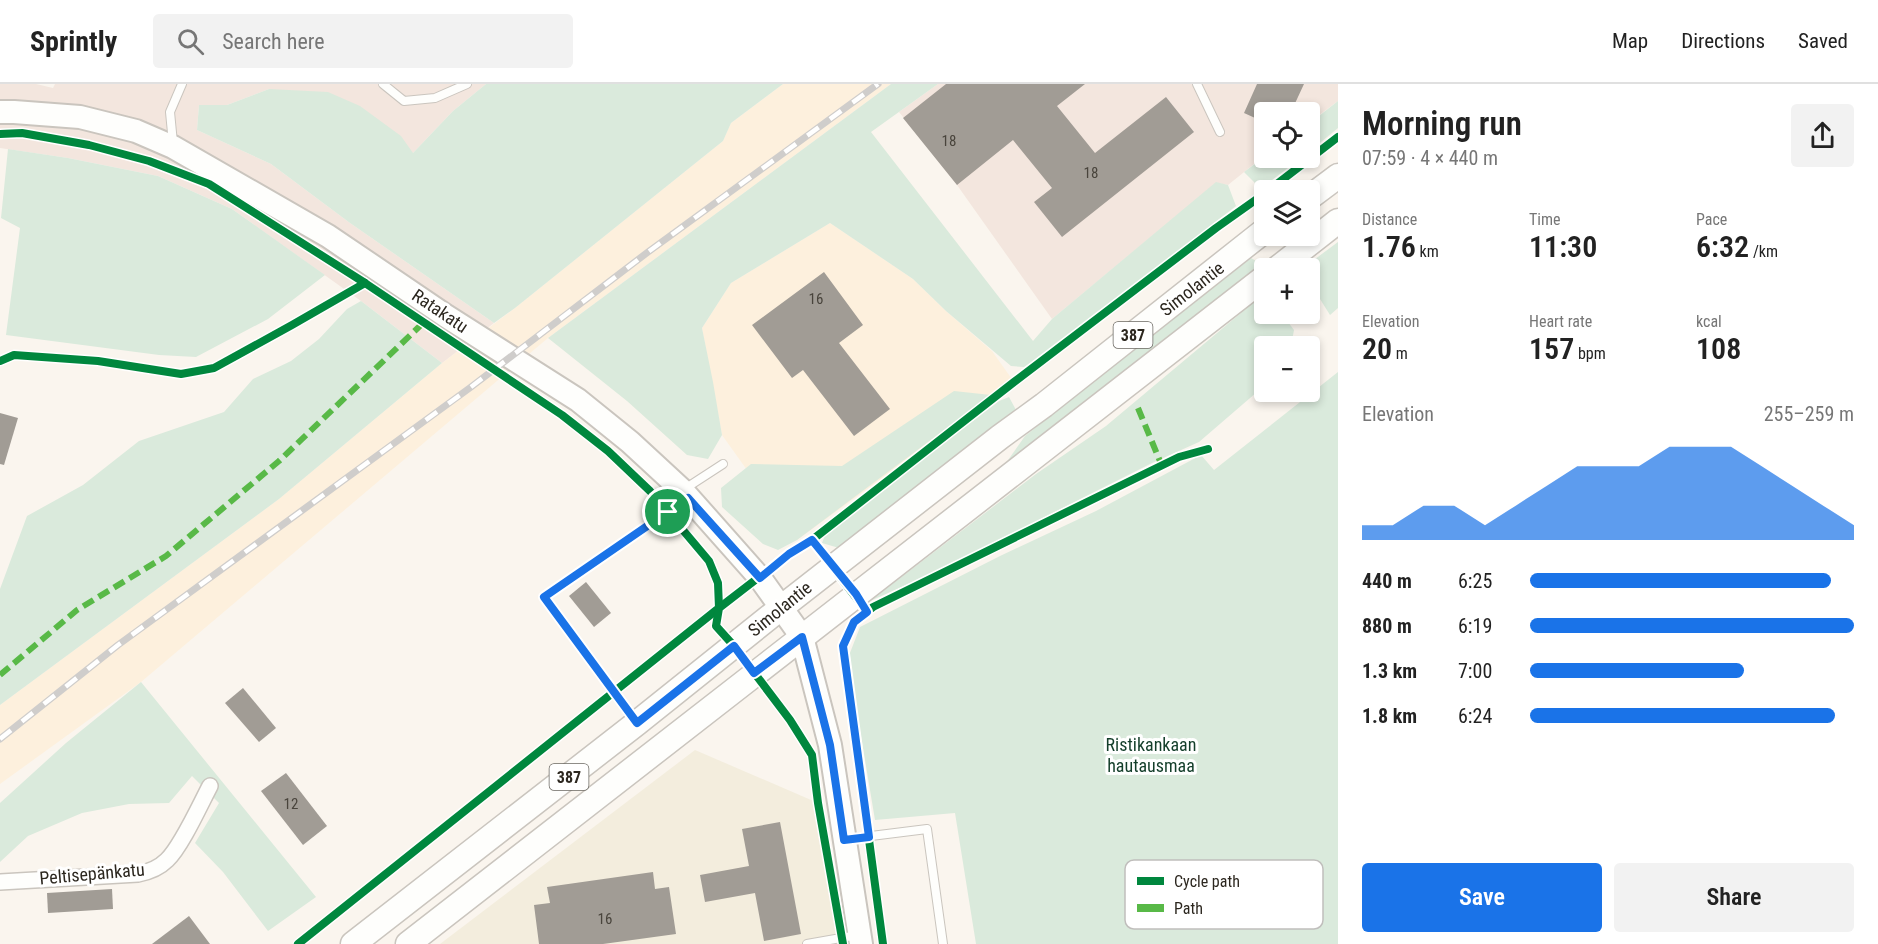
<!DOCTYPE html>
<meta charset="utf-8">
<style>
:root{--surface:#fff;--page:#f2f2f2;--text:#222;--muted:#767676;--line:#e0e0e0;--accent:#1a73e8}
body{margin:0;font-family:"Roboto Condensed",sans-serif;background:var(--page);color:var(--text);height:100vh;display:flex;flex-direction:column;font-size:22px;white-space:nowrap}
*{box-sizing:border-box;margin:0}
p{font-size:20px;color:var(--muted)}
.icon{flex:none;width:33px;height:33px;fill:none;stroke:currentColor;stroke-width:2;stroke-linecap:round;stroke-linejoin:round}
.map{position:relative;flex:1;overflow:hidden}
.sheet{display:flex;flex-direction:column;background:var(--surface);width:540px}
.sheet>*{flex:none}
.tools{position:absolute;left:1254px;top:18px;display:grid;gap:12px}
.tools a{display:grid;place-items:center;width:66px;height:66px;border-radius:6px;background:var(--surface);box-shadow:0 3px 9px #0003;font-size:30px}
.pin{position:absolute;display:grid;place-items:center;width:51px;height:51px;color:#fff;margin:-26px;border:3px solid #fff;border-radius:50%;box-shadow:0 2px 6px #0007}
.round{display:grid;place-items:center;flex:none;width:63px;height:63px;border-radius:6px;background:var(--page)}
.headline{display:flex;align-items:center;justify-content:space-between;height:102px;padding:0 24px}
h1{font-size:33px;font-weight:600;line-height:45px}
.stats{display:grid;grid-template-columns:repeat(3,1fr);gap:9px;height:102px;padding:6px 24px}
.stats div{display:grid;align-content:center}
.stats b{font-size:30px;font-weight:600}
.stats small{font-size:16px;font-weight:400}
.stats p{font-size:16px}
.chart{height:168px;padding:12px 24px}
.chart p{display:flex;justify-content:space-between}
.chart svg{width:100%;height:108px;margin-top:6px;fill:var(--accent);opacity:.7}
.primary-button{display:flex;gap:12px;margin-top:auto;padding:12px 24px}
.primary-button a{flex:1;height:69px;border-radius:6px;background:var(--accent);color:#fff;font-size:24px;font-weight:600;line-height:69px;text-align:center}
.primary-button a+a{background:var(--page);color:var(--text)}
ul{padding:0 24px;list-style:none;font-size:20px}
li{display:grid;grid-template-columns:96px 72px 1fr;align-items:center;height:45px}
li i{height:15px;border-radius:8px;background:var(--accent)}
header{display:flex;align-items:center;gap:36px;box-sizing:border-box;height:84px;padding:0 30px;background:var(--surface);border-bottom:2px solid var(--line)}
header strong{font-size:28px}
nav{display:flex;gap:33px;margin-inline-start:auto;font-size:21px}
.search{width:420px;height:54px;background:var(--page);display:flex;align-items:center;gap:15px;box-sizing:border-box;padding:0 21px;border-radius:6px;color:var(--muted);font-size:22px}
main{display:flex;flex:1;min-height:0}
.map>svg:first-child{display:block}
</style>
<header>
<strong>Sprintly</strong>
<div class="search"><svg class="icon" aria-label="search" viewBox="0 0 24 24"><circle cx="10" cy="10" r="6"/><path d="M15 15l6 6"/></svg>Search here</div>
<nav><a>Map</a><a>Directions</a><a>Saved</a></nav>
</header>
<main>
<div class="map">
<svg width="1338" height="860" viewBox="0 0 1338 860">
<rect width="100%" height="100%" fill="#faf5ee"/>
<g fill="#fdf0dd">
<polygon points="783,0 891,0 548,254 141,598 0,700 0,621 279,415 442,279 515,224 723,57 731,39"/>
<polygon points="830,139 913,195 946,227 992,267 1014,298 797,456 722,351 702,244 731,199"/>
</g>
<g fill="#f3e6de">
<polygon points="0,0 36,0 53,4 55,0 486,0 453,27 413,69 269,5 227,21 199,21 197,46 271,80 350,139 494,239 442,279 361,217 232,125 158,92 68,74 0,64"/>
<polygon points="938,0 1338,0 1338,17 1310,38 1310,28 1264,28 1264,72 1228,101 1216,99 1052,235 957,101 899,28"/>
</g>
<polygon fill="#f3eddd" points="695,666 818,719 842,860 440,860"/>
<g fill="#daeadc">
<polygon points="486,0 783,0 731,39 723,57 515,224 494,239 350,139 271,80 197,46 199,21 227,21 269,5 328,8 360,22 401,52 413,69 453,27"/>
<polygon points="891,0 938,0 871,48 1033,257 1052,235 1216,98 1228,101 1236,122 1054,264 1024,283 1011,282 946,227 913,195 830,139 731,199 702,244 713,298 722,351 708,375 687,371 627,317 548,254"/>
<polygon points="1338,17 1338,44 1310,67 1310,39"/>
<polygon points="8,65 68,74 158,92 232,125 325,191 268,235 196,273 159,271 6,251 20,144 1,134"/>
<polygon points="1264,73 1264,74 1301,74 1264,102 1257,101 1244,88"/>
<polygon points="1338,158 1338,224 1330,231 1310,199 1310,184 1303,184"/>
<polygon points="1251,174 1256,177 1259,184 1006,379 1025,352"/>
<polygon points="361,217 442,279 279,415 0,621 0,505 27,432 83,401 139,357 224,328 253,295 291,277 319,255 347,225"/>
<polygon points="1254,218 1264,218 1264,230 1282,230 1294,246 1291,262 1264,262 1264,302 1199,358 1152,379 933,489 870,517 1036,390 1106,342"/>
<polygon points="1338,288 1338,860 976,860 955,729 875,736 848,574 860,543 1000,472 1096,427 1201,371 1214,386"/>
<polygon points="954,307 991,311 797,456 778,466 763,460 722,423 721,404 751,380 842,382"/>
<polygon points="1009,313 1016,326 839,464 822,459 826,449 999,317"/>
<polygon points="141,598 316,813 268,847 223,788 195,759 219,719 192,692 169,719 129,720 82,729 28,752 0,778 0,719 66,659"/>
</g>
<g fill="#a19c95">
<polygon points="946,0 1085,0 1057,22 1095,69 1166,13 1194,48 1062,153 1034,118 1052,104 1013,56 957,101 903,34"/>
<polygon points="1257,0 1304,0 1291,28 1264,28 1264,38 1244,29"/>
<polygon points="824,188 863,241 839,259 890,325 854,352 803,286 792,294 752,241"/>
<polygon points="0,329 18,334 4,381 0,380"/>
<polygon points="586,498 611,529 594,543 569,512"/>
<polygon points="243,604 276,644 259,658 225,619"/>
<polygon points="286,689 327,742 303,761 261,707"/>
<polygon points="780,738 801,850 764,857 755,809 705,818 700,791 749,782 742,745"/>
<polygon points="653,788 655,805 669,803 676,850 603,860 539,860 534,821 550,819 547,803"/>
<polygon points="112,805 113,825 48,829 47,809"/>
<polygon points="189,832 210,860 152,860"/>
</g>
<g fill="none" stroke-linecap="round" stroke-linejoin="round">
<defs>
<g id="lane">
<polyline points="383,0 404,17 435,14 467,0"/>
<polyline points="1197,0 1220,48"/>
<polyline points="173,59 170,28 182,0"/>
<polyline points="683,406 723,380"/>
<polyline points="634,636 544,513 688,414"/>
<polyline points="847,755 927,745 943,860"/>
<polyline points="807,860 858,851"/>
</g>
<path id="street" d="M0,798L138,790C149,788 159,784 167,776C181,763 200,721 210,702"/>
<polyline id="secondary" points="0,28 14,28 80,33 136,47 173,63 328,152 446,232 578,316 630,358 682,406 760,494 802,553 830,661 861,860"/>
<g id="primary">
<polyline points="1310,113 1338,92"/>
<polyline points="1278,184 1338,137"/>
<polyline points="353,860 637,639 782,523 1000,353 1044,321 1264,147"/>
<polyline points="408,860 1264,194"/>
</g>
</defs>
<use href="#lane" stroke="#cac5be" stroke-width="10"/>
<use href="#street" stroke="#cac5be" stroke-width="18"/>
<use href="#secondary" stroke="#cac5be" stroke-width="26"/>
<use href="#primary" stroke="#cac5be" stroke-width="27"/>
<use href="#lane" stroke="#fefefc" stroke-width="8"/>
<use href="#street" stroke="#fefefc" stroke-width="15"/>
<use href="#secondary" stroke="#fefefc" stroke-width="22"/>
<use href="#primary" stroke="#fefefc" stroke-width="24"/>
<defs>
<polyline id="rail" points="0,655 118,561 471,303 648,168 878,0"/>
</defs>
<use href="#rail" stroke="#cfcdcb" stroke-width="7"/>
<use href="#rail" stroke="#fff" stroke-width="4.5" stroke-dasharray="14" stroke-linecap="butt"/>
<g stroke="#58b947" stroke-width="6" stroke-dasharray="12 6" stroke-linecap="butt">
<polyline points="1138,324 1162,382"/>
<polyline points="0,591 77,526 166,472 279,377 423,239"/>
</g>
<defs>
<g id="cycleway">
<polyline points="0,50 22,49 89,61 149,77 209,100 365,199 562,331 608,367 650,407 709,477 718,499 719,524 298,860"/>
<polyline points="1269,106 1338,53"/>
<polyline points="0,277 14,271 98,277 181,290 214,284 292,241 365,199"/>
<polyline points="812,456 867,528"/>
<polyline points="843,860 818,719 812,671 790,636 734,562 716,542 719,524 789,470 812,456 1014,298 1216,144 1264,110"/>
<polyline points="883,860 843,562 854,538 873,523 1179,373 1208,365"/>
</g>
</defs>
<use href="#cycleway" stroke="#fff" stroke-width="11"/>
<use href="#cycleway" stroke="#00873e" stroke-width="8"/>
</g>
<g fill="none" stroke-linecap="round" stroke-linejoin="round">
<defs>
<polygon id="route" points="688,414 760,494 789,470 812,456 856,510 867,528 854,538 843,562 869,753 844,756 830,661 802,553 754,589 734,562 637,639 544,513"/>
</defs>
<use href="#route" stroke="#fff" stroke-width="12"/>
<use href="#route" stroke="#1a73e8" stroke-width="8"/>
</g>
<g text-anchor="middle" stroke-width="6" stroke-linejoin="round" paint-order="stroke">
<g font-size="15" fill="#49443c">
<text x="949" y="62">18</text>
<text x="1091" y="94">18</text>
<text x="816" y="220">16</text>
<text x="291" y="725">12</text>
<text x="605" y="840">16</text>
</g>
<g fill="#fff" stroke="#6b6862" stroke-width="1.5">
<rect x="1113.5" y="238" width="39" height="26" rx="4.5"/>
<rect x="549.5" y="680" width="39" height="26" rx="4.5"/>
</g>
<g font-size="16" font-weight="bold" fill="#2c271f">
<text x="1133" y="257">387</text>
<text x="569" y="699">387</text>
</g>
<g font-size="18" fill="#2c271f" stroke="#fff">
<text transform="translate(1192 205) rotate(-38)" y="6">Simolantie</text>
<text transform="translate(440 227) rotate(34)" y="6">Ratakatu</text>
<text transform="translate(780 525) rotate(-39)" y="6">Simolantie</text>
<text transform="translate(92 790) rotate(-5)" y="6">Peltisepänkatu</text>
</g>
<g font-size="18" fill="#133e2a" stroke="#fff">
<text x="1151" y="667">Ristikankaan<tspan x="1151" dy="21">hautausmaa</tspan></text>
</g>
</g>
<rect x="1125" y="776" width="198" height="69" rx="9" fill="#fff" stroke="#c0bebc" stroke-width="1.5"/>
<rect x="1137" y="793" width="27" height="8" fill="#00873e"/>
<rect x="1137" y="820" width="27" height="8" fill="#58b947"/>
<g font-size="16" fill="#2c271f">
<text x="1174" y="803">Cycle path</text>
<text x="1174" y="830">Path</text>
</g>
</svg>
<div class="tools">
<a><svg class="icon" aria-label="locate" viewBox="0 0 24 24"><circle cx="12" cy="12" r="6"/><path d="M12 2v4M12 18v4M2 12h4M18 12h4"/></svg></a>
<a><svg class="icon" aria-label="layers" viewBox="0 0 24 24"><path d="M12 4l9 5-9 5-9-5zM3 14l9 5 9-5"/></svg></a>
<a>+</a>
<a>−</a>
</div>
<div class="pin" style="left:668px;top:428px;background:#1e9e55"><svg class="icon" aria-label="arrive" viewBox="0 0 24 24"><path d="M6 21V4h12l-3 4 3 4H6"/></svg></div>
</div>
<section class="sheet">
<div class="headline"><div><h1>Morning run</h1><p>07:59 · 4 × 440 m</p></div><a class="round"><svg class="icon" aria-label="share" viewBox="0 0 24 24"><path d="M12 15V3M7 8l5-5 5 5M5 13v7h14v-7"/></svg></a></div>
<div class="stats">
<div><p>Distance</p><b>1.76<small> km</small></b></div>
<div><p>Time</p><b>11:30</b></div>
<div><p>Pace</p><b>6:32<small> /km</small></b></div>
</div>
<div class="stats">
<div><p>Elevation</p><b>20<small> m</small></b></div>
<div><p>Heart rate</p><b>157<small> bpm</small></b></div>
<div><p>kcal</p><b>108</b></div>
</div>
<div class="chart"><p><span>Elevation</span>255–259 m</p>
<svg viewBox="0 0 160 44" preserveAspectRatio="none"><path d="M0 44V38L10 38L20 30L30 30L40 38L50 30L60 22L70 14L80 14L90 14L100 6L110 6L120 6L130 14L140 22L150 30L160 38V44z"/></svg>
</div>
<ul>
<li><b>440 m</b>6:25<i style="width:93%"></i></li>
<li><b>880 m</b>6:19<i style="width:100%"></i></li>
<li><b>1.3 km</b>7:00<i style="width:66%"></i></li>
<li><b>1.8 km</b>6:24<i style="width:94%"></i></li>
</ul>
<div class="primary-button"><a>Save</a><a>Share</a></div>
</section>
</main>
